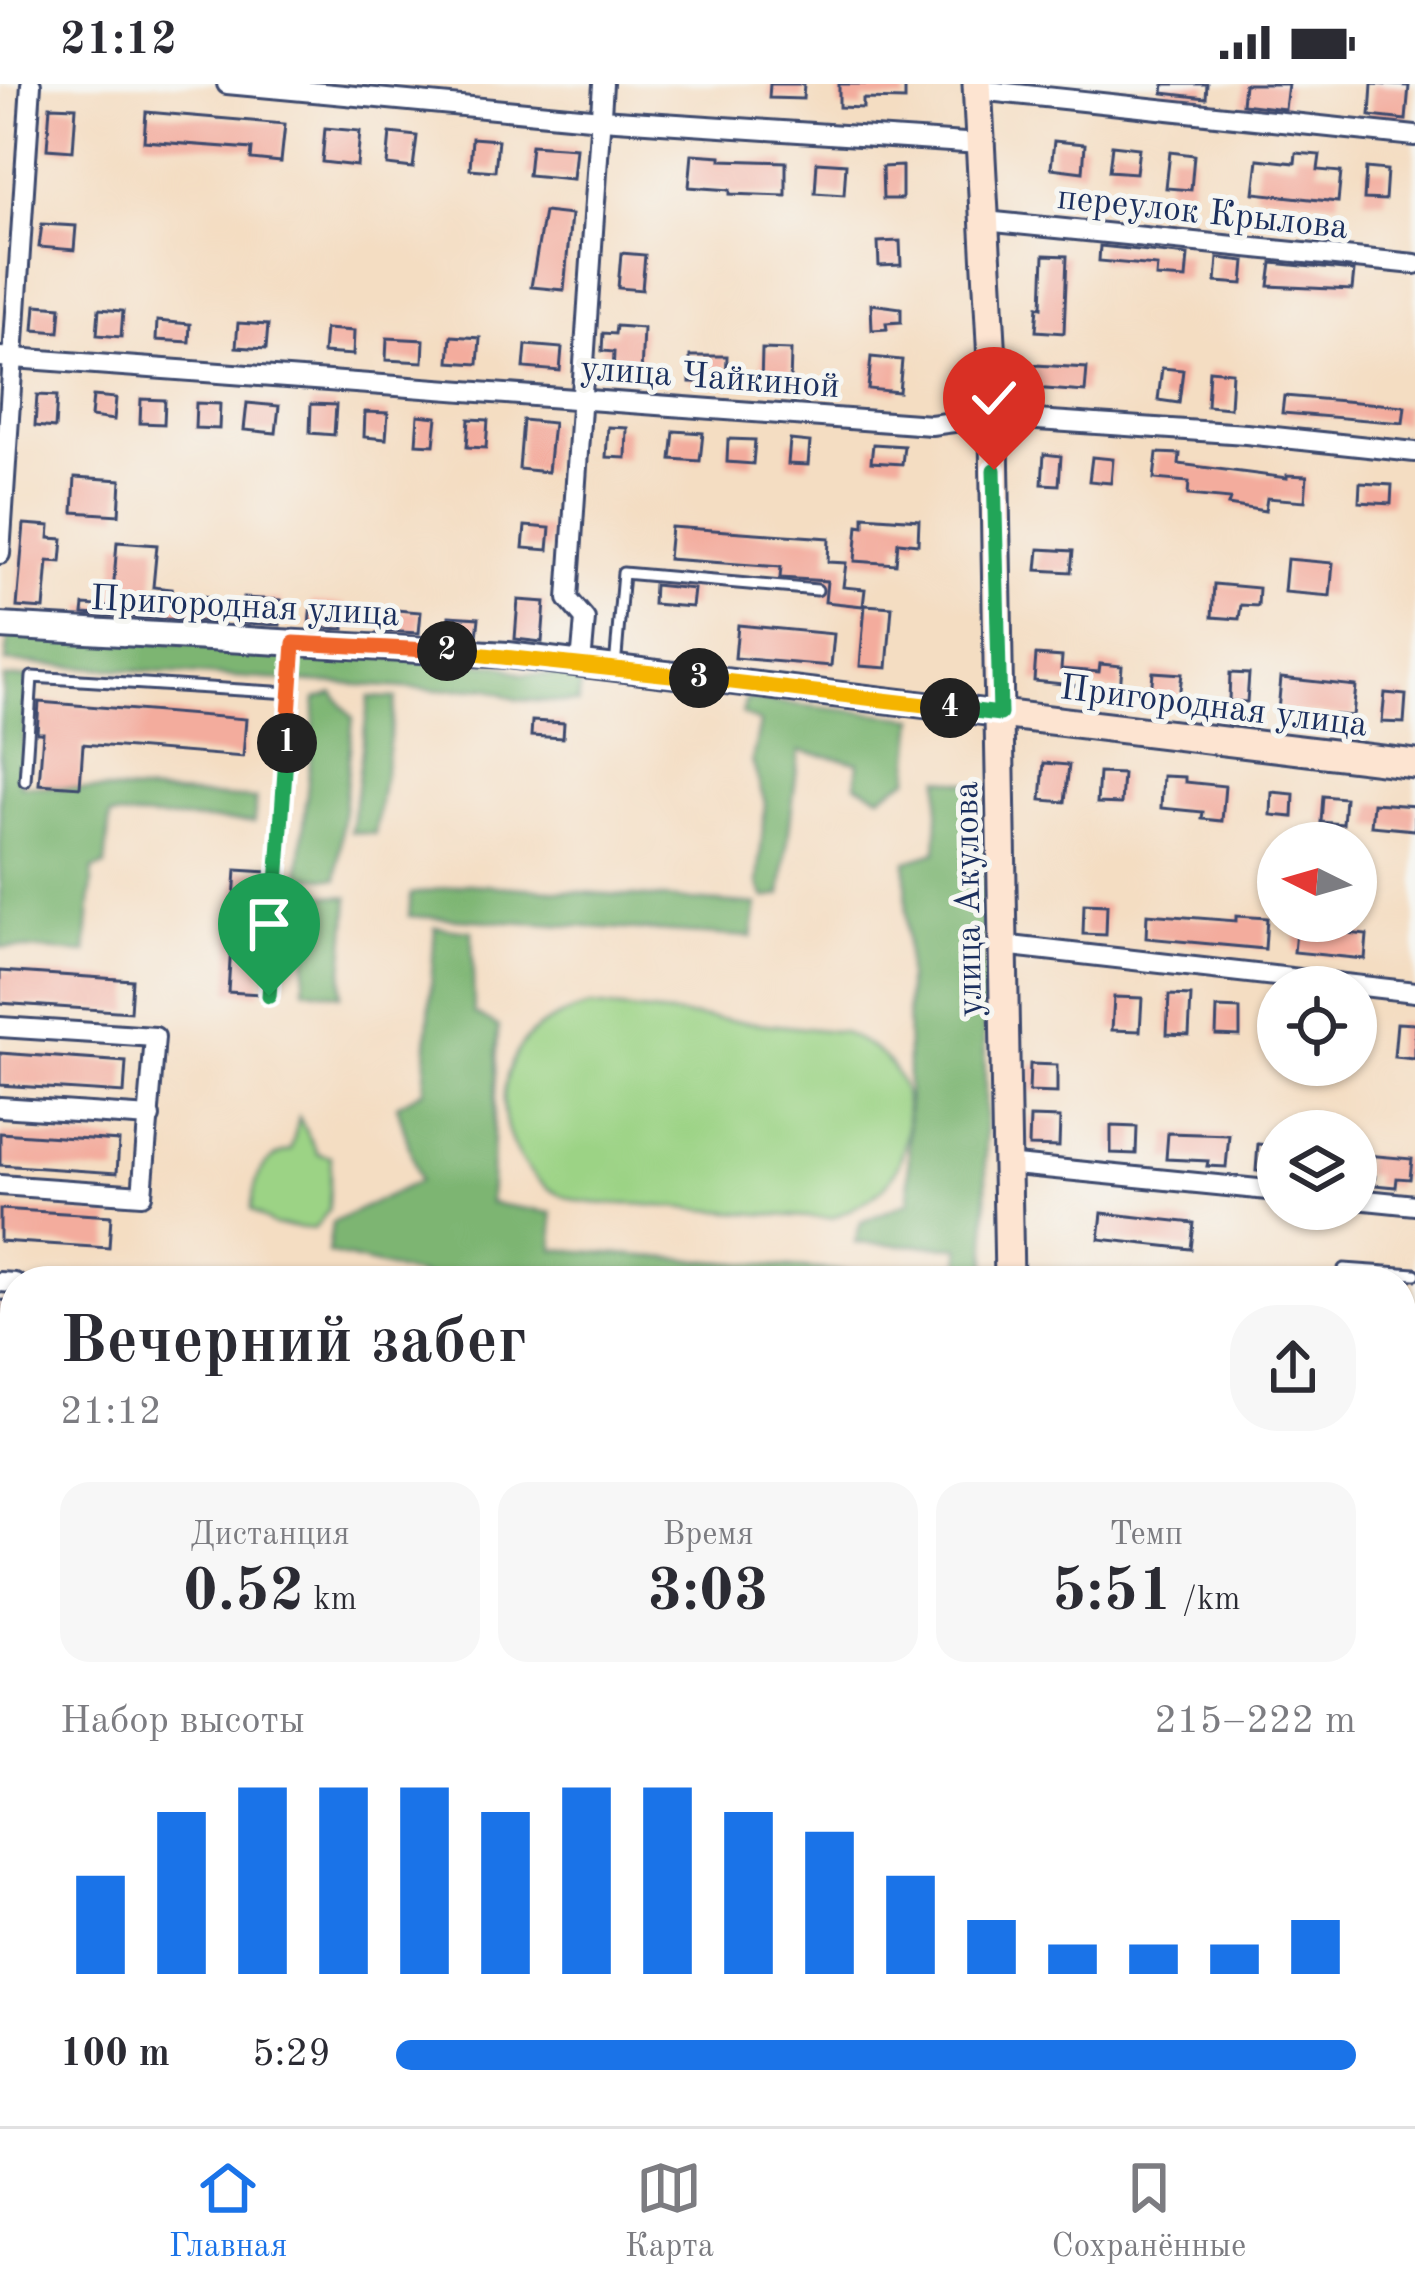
<!DOCTYPE html>
<html lang="ru">
<meta charset="utf-8">
<style>
:root{--surface:#fff;--page:#f7f7f7;--text:#2b2b33;--muted:#7c7c81;--line:#e1e1e2;--accent:#1a73e8}
body{margin:0;font-family:"Old Standard TT",serif;background:var(--page);color:var(--text);height:100vh;display:flex;flex-direction:column;font-size:45px;white-space:nowrap}
*{box-sizing:border-box;margin:0}
p{font-size:39px;color:var(--muted)}
.icon{flex:none;width:66px;height:66px;fill:none;stroke:currentColor;stroke-width:2;stroke-linecap:round;stroke-linejoin:round}
.map{position:relative;flex:1;overflow:hidden}
.side{position:absolute;left:0px;top:1182px;width:1416px;height:861px;display:flex;flex-direction:column;background:var(--surface);border-radius:48px 48px 0 0;box-shadow:0 3px 9px #0004}
.side>*{flex:none}
.needle{width:78px;rotate:275deg}
.fabs{position:absolute;left:1257px;top:738px;display:grid;gap:24px}
.fabs a{display:grid;place-items:center;width:120px;height:120px;border-radius:50%;background:var(--surface);box-shadow:0 3px 9px #0004;font-size:60px}
.pin{position:absolute;display:grid;place-items:center;width:102px;height:102px;color:#fff;margin:-123px -51px;border-radius:50% 50% 50% 0;rotate:-45deg;box-shadow:0 0 12px #0007}
.pin .icon{rotate:45deg}
.km{position:absolute;width:60px;height:60px;margin:-30px;border-radius:50%;background:#222;color:#fff;font-size:33px;line-height:60px;text-align:center}
.round{display:grid;place-items:center;flex:none;width:126px;height:126px;border-radius:48px;background:var(--page)}
.summary{display:flex;align-items:center;justify-content:space-between;height:204px;padding:0 60px}
h1{font-size:66px;font-weight:800;line-height:90px}
.figures{display:grid;grid-template-columns:repeat(3,1fr);gap:18px;height:204px;padding:12px 60px}
.figures div{display:grid;align-content:center;border-radius:30px;background:var(--page);text-align:center}
.figures b{font-size:60px;font-weight:800}
.figures small{font-size:33px;font-weight:400}
.figures p{font-size:33px}
.chart{height:336px;padding:24px 60px}
.chart p{display:flex;justify-content:space-between}
.chart svg{width:100%;height:216px;margin-top:12px;stroke:var(--accent);stroke-width:6}
ul{padding:0 60px;list-style:none;font-size:39px}
li{display:grid;grid-template-columns:192px 144px 1fr;align-items:center;height:90px}
li i{height:30px;border-radius:15px;background:var(--accent)}
.status{display:flex;justify-content:space-between;align-items:center;height:84px;padding:0 60px;background:var(--surface);direction:ltr}
.status svg{height:33px;fill:currentColor}
.tabs{display:flex;justify-content:space-around;align-items:center;height:168px;border-top:3px solid var(--line);background:var(--surface);font-size:33px;color:var(--muted)}
.tabs a{display:grid;justify-items:center;gap:6px}
.tabs .on{color:var(--accent)}
.map>svg:first-child{display:block}
</style>
<div class="status"><b>21:12</b><svg viewBox="0 0 49 12"><path d="M0 12V9h3v3zM5 12V6h3v6zM10 12V3h3v9zM15 12V0h3v12zM26 1h20v11H26zM47 4h2v5h-2z"/></svg></div>
<div class="map">
<svg width="1415" height="2042" viewBox="0 0 1415 2042">
<rect width="100%" height="100%" fill="#f6f6f2"/>
<filter id="ink" filterUnits="userSpaceOnUse"><feTurbulence type="fractalNoise" baseFrequency=".00833" numOctaves="2"/><feDisplacementMap in="SourceGraphic" scale="24" xChannelSelector="R" yChannelSelector="G"/><feConvolveMatrix kernelMatrix="1 2 1 2 8 2 1 2 1" color-interpolation-filters="sRGB"/></filter>
<filter id="wash" filterUnits="userSpaceOnUse"><feTurbulence type="fractalNoise" baseFrequency=".004" numOctaves="4" result="noise"/><feDisplacementMap in="SourceGraphic" scale="48" xChannelSelector="R" yChannelSelector="G"/><feGaussianBlur stdDeviation="2.7" result="paint"/><feColorMatrix in="noise" values="0 0 0 0 0 0 0 0 0 0 0 0 0 0 0 0 0 1.4 0 .05"/><feComposite in="paint" operator="in"/></filter>
<g filter="url(#wash)">
<rect width="100%" height="100%" fill="#f4ddc2"/>
<g fill="#9cd385" stroke="#5c8172" stroke-width="3">
<path d="M591,922L843,948C860,957 878,965 890,980C915,1012 911,1067 888,1098C875,1115 851,1125 832,1134C770,1132 708,1126 646,1121C623,1119 594,1122 572,1115C523,1101 495,1044 506,997C516,950 548,933 591,922Z"/>
<path d="M299,1033L318,1070L331,1073L329,1126L314,1145L273,1141L251,1126C256,1096 258,1075 291,1066Z"/>
</g>
<g fill="#7db572" stroke="#4c7268" stroke-width="3">
<polygon points="9,546 500,581 522,590 582,592 578,619 518,616 487,604 436,606 6,578"/>
<polygon points="29,593 20,701 256,715 254,738 110,732 105,782 93,785 86,869 0,863 0,647 4,594"/>
<polygon points="333,609 353,634 337,795 299,792 316,615"/>
<polygon points="369,613 396,614 375,750 351,748"/>
<polygon points="746,615 915,634 909,694 880,712 856,700 858,678 799,667 781,811 765,814 758,799 765,719 752,677 760,639 742,630"/>
<polygon points="940,694 982,702 987,1197 960,1197 960,1163 855,1159 861,1138 909,1118 906,777 936,768"/>
<polygon points="468,800 757,821 752,853 409,832 411,810"/>
<polygon points="309,810 349,813 341,911 304,905"/>
<polygon points="435,843 472,847 474,929 498,942 490,1119 552,1129 554,1165 854,1188 857,1197 443,1197 328,1169 332,1139 419,1097 397,1021 424,1006"/>
</g>
<g id="blocks">
<g fill="#f3ac9d">
<polygon points="770,0 804,0 803,15 769,14"/>
<polygon points="839,0 905,0 905,16 863,15 863,24 839,23"/>
<polygon points="1164,0 1207,0 1206,14 1163,9"/>
<polygon points="1244,0 1288,0 1285,25 1242,20"/>
<polygon points="1372,0 1409,2 1406,36 1370,32"/>
<polygon points="50,22 76,23 73,67 47,65"/>
<polygon points="146,28 285,40 281,78 251,75 252,65 144,57"/>
<polygon points="325,44 360,47 357,82 322,78"/>
<polygon points="390,49 417,52 413,84 387,81"/>
<polygon points="472,54 498,56 495,87 470,85"/>
<polygon points="1054,57 1085,60 1083,88 1051,84"/>
<polygon points="531,61 576,64 573,95 528,91"/>
<polygon points="1112,61 1139,64 1136,89 1109,87"/>
<polygon points="1170,68 1194,71 1191,106 1166,104"/>
<polygon points="1296,69 1320,71 1318,86 1341,88 1338,118 1254,109 1258,75 1295,79"/>
<polygon points="692,70 721,72 721,76 786,78 786,112 730,110 730,106 689,103"/>
<polygon points="817,78 846,80 844,111 815,109"/>
<polygon points="902,82 902,115 883,115 882,83"/>
<polygon points="1366,84 1387,86 1385,116 1364,115"/>
<polygon points="544,128 571,131 564,206 531,203"/>
<polygon points="42,140 76,142 74,166 39,163"/>
<polygon points="900,157 901,181 879,182 878,158"/>
<polygon points="1100,162 1188,171 1186,195 1156,193 1157,182 1099,177"/>
<polygon points="621,169 645,171 642,206 618,204"/>
<polygon points="1044,171 1067,172 1064,249 1036,247 1038,222 1042,223"/>
<polygon points="1218,174 1245,177 1243,200 1216,198"/>
<polygon points="1272,179 1354,187 1352,206 1269,202"/>
<polygon points="871,220 901,224 901,238 886,239 887,245 872,246"/>
<polygon points="36,221 61,223 59,248 34,246"/>
<polygon points="99,225 123,227 121,253 97,251"/>
<polygon points="157,237 190,240 189,258 156,256"/>
<polygon points="238,239 268,241 266,265 236,263"/>
<polygon points="616,242 643,244 641,292 613,290 614,268 602,267 603,249 615,250"/>
<polygon points="325,245 354,247 353,271 323,269"/>
<polygon points="451,252 480,254 478,280 449,278"/>
<polygon points="387,254 424,256 423,278 386,276"/>
<polygon points="526,261 562,264 560,287 524,284"/>
<polygon points="762,265 791,266 790,303 761,301"/>
<polygon points="690,272 727,272 726,299 690,298"/>
<polygon points="871,273 902,276 899,308 868,305"/>
<polygon points="1035,281 1087,284 1085,308 1033,304"/>
<polygon points="1162,284 1183,286 1179,319 1158,316"/>
<polygon points="1209,286 1232,288 1230,324 1207,322"/>
<polygon points="37,311 57,312 55,344 35,342"/>
<polygon points="93,312 116,314 114,336 91,333"/>
<polygon points="1284,312 1405,322 1403,339 1282,329"/>
<polygon points="141,315 165,316 164,340 140,339"/>
<polygon points="196,319 220,320 219,345 195,344"/>
<polygon points="247,319 279,322 276,349 244,346"/>
<polygon points="311,320 336,321 334,351 310,349"/>
<polygon points="365,328 388,329 386,355 364,353"/>
<polygon points="418,331 437,333 434,361 416,360"/>
<polygon points="469,335 488,336 486,364 467,363"/>
<polygon points="523,336 553,339 548,388 519,385"/>
<polygon points="608,343 627,344 626,374 606,373"/>
<polygon points="674,347 703,349 700,377 671,375"/>
<polygon points="728,355 755,356 753,380 727,378"/>
<polygon points="790,356 810,358 808,381 788,380"/>
<polygon points="873,360 904,362 902,380 871,378"/>
<polygon points="1157,369 1180,370 1179,380 1287,394 1287,391 1307,392 1305,417 1267,414 1265,427 1228,421 1230,415 1188,411 1189,398 1154,395"/>
<polygon points="1044,370 1061,372 1059,401 1042,400"/>
<polygon points="1092,373 1113,375 1111,399 1089,397"/>
<polygon points="75,393 121,396 119,431 73,428"/>
<polygon points="1360,399 1392,401 1391,420 1359,418"/>
<polygon points="864,432 919,436 918,460 898,458 896,480 855,477 858,441 864,442"/>
<polygon points="24,440 50,442 49,454 63,455 61,478 48,477 44,525 17,523"/>
<polygon points="525,442 550,444 548,466 523,464"/>
<polygon points="671,443 829,454 828,478 846,479 843,503 865,505 863,522 825,518 827,497 780,494 781,483 668,475"/>
<polygon points="117,458 157,461 153,503 172,505 171,510 214,513 213,538 83,530 84,521 112,523"/>
<polygon points="1039,465 1073,467 1071,488 1037,486"/>
<polygon points="1287,475 1333,479 1330,512 1284,508"/>
<polygon points="1214,500 1259,504 1258,522 1241,521 1239,535 1212,533"/>
<polygon points="654,501 694,505 692,523 653,520"/>
<polygon points="243,514 281,516 280,541 242,539"/>
<polygon points="518,516 545,518 542,558 515,555"/>
<polygon points="311,518 345,520 344,545 309,543"/>
<polygon points="865,521 892,523 887,584 860,582"/>
<polygon points="384,525 421,528 419,549 382,547"/>
<polygon points="449,532 479,534 477,553 448,551"/>
<polygon points="738,541 834,550 831,582 735,574"/>
<polygon points="1036,571 1062,573 1061,585 1099,588 1100,580 1122,582 1120,606 1034,597"/>
<polygon points="1153,588 1182,590 1179,613 1151,610"/>
<polygon points="1230,589 1249,590 1247,618 1229,617"/>
<polygon points="1281,594 1356,602 1353,632 1278,627"/>
<polygon points="1385,609 1406,611 1404,639 1382,638"/>
<polygon points="39,618 246,635 243,673 83,660 80,703 39,700 43,649 37,649"/>
<polygon points="532,637 564,639 563,654 531,652"/>
<polygon points="1044,679 1069,681 1065,718 1041,716"/>
<polygon points="1099,689 1123,690 1121,720 1097,719"/>
<polygon points="1163,692 1185,693 1185,698 1225,702 1222,737 1202,735 1203,728 1161,724"/>
<polygon points="1272,708 1294,710 1293,733 1271,731"/>
<polygon points="1323,712 1345,714 1343,740 1321,738"/>
<polygon points="1373,719 1415,722 1415,746 1371,742"/>
<polygon points="236,786 268,788 260,910 228,908"/>
<polygon points="1084,820 1107,821 1106,851 1083,850"/>
<polygon points="1147,830 1236,837 1236,832 1267,834 1265,865 1146,854"/>
<polygon points="1297,838 1326,841 1325,847 1367,851 1365,875 1294,868"/>
<polygon points="0,887 132,896 130,928 0,919"/>
<polygon points="1169,911 1191,912 1189,951 1167,950"/>
<polygon points="1114,913 1142,914 1140,947 1112,946"/>
<polygon points="1217,924 1240,925 1240,952 1216,951"/>
<polygon points="1397,939 1415,940 1415,975 1394,973"/>
<polygon points="0,969 126,978 124,1009 0,1001"/>
<polygon points="1030,980 1057,981 1057,1009 1029,1008"/>
<polygon points="1030,1033 1060,1034 1059,1063 1029,1062"/>
<polygon points="1111,1042 1137,1043 1136,1070 1111,1069"/>
<polygon points="0,1049 119,1057 117,1089 0,1081"/>
<polygon points="1168,1049 1229,1051 1226,1083 1207,1082 1208,1077 1166,1075"/>
<polygon points="1258,1060 1278,1062 1278,1089 1256,1087"/>
<polygon points="1366,1071 1412,1075 1410,1095 1397,1094 1396,1103 1374,1101 1375,1092 1364,1091"/>
<polygon points="0,1125 111,1132 109,1164 0,1157"/>
<polygon points="1102,1129 1194,1139 1191,1165 1099,1155"/>
<polygon points="0,1216 15,1217 15,1355 0,1354"/>
<polygon points="1401,1488 1415,1489 1415,1554 1401,1553"/>
<polygon points="1401,1688 1415,1689 1415,1723 1401,1722"/>
</g>
</g>
</g>
<g filter="url(#ink)">
<use href="#blocks" fill-opacity="0" stroke="#3c496d" stroke-width="3"/>
<g fill="none" stroke-linecap="round" stroke-linejoin="round">
<defs>
<g id="service">
<polyline points="615,584 623,489 817,506"/>
<polyline points="25,697 32,593 291,609"/>
<polyline points="269,912 294,559"/>
<polyline points="1343,1197 1344,1185 1415,1190"/>
<polyline points="1401,1469 1415,1470"/>
<polyline points="1401,1568 1415,1569"/>
<polyline points="1401,1650 1415,1652"/>
<polyline points="1401,1852 1415,1853"/>
</g>
<g id="minor">
<polyline points="227,0 601,35 980,60"/>
<polyline points="978,6 1415,52"/>
<polyline points="985,137 1415,180"/>
<polyline points="0,273 931,341 992,333 1246,350 1415,368"/>
<polyline points="0,470 31,0"/>
<polyline points="581,580 585,535 568,515 603,0"/>
<polyline points="1002,861 1415,908"/>
<polyline points="0,943 155,953 142,1111 0,1101"/>
<polyline points="0,1023 150,1033"/>
<polyline points="1005,1080 1278,1107"/>
<polyline points="1356,1115 1415,1121"/>
<polyline points="0,1198 15,1199"/>
<polyline points="0,1520 15,1521"/>
<polyline points="0,1785 15,1825"/>
</g>
<polyline id="tertiary" points="0,542 508,571 1000,630"/>
<g id="secondary">
<polyline points="977,0 993,295 1009,1197"/>
<polyline points="1000,630 1415,680"/>
<polyline points="1039,2028 1039,2042"/>
</g>
</defs>
<use href="#service" stroke="#3c496d" stroke-width="15"/>
<use href="#minor" stroke="#3c496d" stroke-width="24"/>
<use href="#tertiary" stroke="#3c496d" stroke-width="30"/>
<use href="#secondary" stroke="#3c496d" stroke-width="33"/>
<use href="#service" stroke="#fff" stroke-width="9"/>
<use href="#minor" stroke="#fff" stroke-width="18"/>
<use href="#tertiary" stroke="#fff" stroke-width="24"/>
<use href="#secondary" stroke="#fde4d1" stroke-width="27"/>
</g>
</g>
<g fill="none" stroke-linecap="round" stroke-linejoin="round" filter="url(#ink)">
<defs>
<polyline id="split-1" points="269,912 287,659"/>
<polyline id="split-2" points="287,659 294,559 447,567"/>
<polyline id="split-3" points="447,567 699,594"/>
<polyline id="split-4" points="699,594 950,624"/>
<polyline id="split-5" points="950,624 1000,630 994,386"/>
</defs>
<use href="#split-1" stroke="#fff" stroke-width="24"/>
<use href="#split-2" stroke="#fff" stroke-width="24"/>
<use href="#split-3" stroke="#fff" stroke-width="24"/>
<use href="#split-4" stroke="#fff" stroke-width="24"/>
<use href="#split-5" stroke="#fff" stroke-width="24"/>
<use href="#split-1" stroke="#22a559" stroke-width="15"/>
<use href="#split-2" stroke="#f0652b" stroke-width="15"/>
<use href="#split-3" stroke="#f5b400" stroke-width="15"/>
<use href="#split-4" stroke="#f5b400" stroke-width="15"/>
<use href="#split-5" stroke="#22a559" stroke-width="15"/>
</g>
<g text-anchor="middle" stroke-width="10" stroke-linejoin="round" paint-order="stroke">
<g font-size="36" fill="#1b2f5e" stroke="#f6f6f2">
<text transform="translate(1203 126) rotate(6)" y="13">переулок Крылова</text>
<text transform="translate(710 291) rotate(4)" y="13">улица Чайкиной</text>
<text transform="translate(245 520) rotate(3)" y="13">Пригородная улица</text>
<text transform="translate(1214 620) rotate(7)" y="13">Пригородная улица</text>
<text transform="translate(966 815) rotate(-91)" y="13">улица Акулова</text>
</g>
</g>
</svg>
<div class="fabs">
<a><svg class="needle" viewBox="-14 -14 28 28"><path d="M0-13l5 13h-10z" fill="#e53935"/><path d="M0 13l5-13h-10z" fill="#7c7c81"/></svg></a>
<a><svg class="icon" aria-label="locate" viewBox="0 0 24 24"><circle cx="12" cy="12" r="6"/><path d="M12 2v4M12 18v4M2 12h4M18 12h4"/></svg></a>
<a><svg class="icon" aria-label="layers" viewBox="0 0 24 24"><path d="M12 4l9 5-9 5-9-5zM3 14l9 5 9-5"/></svg></a>
</div>
<div class="pin" style="left:269px;top:912px;background:#1e9e55"><svg class="icon" aria-label="arrive" viewBox="0 0 24 24"><path d="M6 21V4h12l-3 4 3 4H6"/></svg></div>
<div class="pin" style="left:994px;top:386px;background:#d93025"><svg class="icon" aria-label="check" viewBox="0 0 24 24"><path d="M5 12l5 5 9-10"/></svg></div>
<b class="km" style="left:287px;top:659px">1</b>
<b class="km" style="left:447px;top:567px">2</b>
<b class="km" style="left:699px;top:594px">3</b>
<b class="km" style="left:950px;top:624px">4</b>
<section class="side">
<div class="summary"><div><h1>Вечерний забег</h1><p>21:12</p></div><a class="round"><svg class="icon" aria-label="share" viewBox="0 0 24 24"><path d="M12 15V3M7 8l5-5 5 5M5 13v7h14v-7"/></svg></a></div>
<div class="figures">
<div><p>Дистанция</p><b>0.52<small> km</small></b></div>
<div><p>Время</p><b>3:03</b></div>
<div><p>Темп</p><b>5:51<small> /km</small></b></div>
</div>
<div class="chart"><p><span>Набор высоты</span>215–222 m</p>
<svg viewBox="0 0 160 44" preserveAspectRatio="none"><path d="M5 44V24M15 44V11M25 44V6M35 44V6M45 44V6M55 44V11M65 44V6M75 44V6M85 44V11M95 44V15M105 44V24M115 44V33M125 44V38M135 44V38M145 44V38M155 44V33"/></svg>
</div>
<ul>
<li><b>100 m</b>5:29<i style="width:100%"></i></li>
</ul>
</section>
</div>
<nav class="tabs">
<a class="on"><svg class="icon" aria-label="home" viewBox="0 0 24 24"><path d="M3 11l9-7 9 7M6 9v11h12V9"/></svg>Главная</a>
<a><svg class="icon" aria-label="map" viewBox="0 0 24 24"><path d="M3 6l6-2 6 2 6-2v14l-6 2-6-2-6 2zM9 4v14M15 6v14"/></svg>Карта</a>
<a><svg class="icon" aria-label="saved" viewBox="0 0 24 24"><path d="M7 4h10v16l-5-4-5 4z"/></svg>Сохранённые</a>
</nav>
